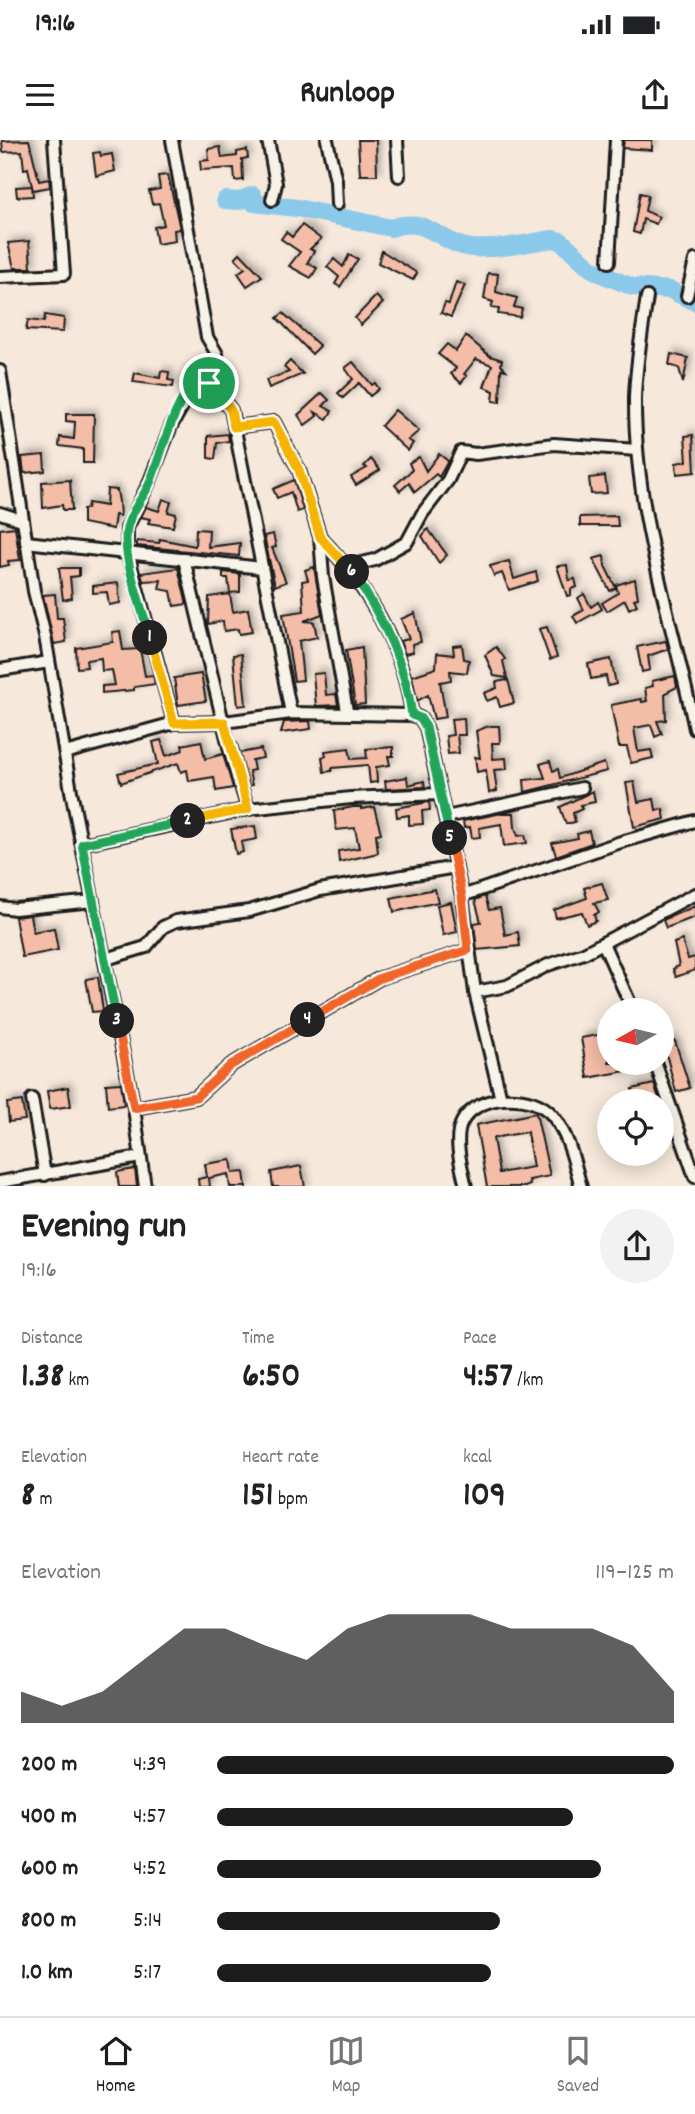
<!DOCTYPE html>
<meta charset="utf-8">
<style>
:root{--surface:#fff;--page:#f2f2f2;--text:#202124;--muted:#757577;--line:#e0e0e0;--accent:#1c1c1c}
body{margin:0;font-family:Dekko,sans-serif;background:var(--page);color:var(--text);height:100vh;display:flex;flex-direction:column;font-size:26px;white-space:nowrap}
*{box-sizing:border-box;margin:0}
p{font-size:23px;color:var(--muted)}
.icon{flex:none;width:38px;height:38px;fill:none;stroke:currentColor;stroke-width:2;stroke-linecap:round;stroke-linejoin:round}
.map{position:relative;height:1046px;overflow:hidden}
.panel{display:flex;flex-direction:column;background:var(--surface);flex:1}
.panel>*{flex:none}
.needle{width:46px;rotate:262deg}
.buttons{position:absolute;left:597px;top:858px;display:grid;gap:14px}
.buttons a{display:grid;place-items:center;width:77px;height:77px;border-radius:50%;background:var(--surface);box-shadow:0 4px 18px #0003;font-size:35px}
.pin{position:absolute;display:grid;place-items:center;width:60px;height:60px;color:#fff;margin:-30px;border:4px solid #fff;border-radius:50%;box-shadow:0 2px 7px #0007}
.km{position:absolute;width:35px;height:35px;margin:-18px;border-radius:50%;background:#222;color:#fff;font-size:19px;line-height:35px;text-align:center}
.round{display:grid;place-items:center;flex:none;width:74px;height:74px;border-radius:37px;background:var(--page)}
.summary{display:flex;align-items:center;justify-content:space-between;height:119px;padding:0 21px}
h1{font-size:38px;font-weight:700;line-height:52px}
.figures{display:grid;grid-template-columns:repeat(3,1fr);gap:10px;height:119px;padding:7px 21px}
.figures div{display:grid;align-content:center}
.figures b{font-size:35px;font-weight:700}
.figures small{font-size:19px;font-weight:400}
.figures p{font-size:19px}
.chart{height:196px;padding:14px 21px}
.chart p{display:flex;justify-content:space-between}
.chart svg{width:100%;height:126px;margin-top:7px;fill:var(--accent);opacity:.7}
ul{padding:0 21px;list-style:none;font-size:23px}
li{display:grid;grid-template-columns:112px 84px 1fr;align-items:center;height:52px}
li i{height:18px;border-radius:9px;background:var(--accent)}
.status{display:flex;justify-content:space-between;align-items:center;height:49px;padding:0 35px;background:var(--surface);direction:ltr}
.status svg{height:19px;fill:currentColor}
header{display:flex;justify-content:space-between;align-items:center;height:91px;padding:0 21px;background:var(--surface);font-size:32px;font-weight:700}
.tabs{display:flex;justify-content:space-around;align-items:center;height:98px;border-top:2px solid var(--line);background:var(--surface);font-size:19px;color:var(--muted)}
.tabs a{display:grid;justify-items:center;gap:4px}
.tabs .on{color:var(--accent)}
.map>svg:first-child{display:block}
</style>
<div class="status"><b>19:16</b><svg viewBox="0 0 49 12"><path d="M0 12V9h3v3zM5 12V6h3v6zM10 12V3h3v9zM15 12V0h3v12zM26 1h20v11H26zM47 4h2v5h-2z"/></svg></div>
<header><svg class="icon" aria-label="menu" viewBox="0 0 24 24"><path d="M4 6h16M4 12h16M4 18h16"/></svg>Runloop<svg class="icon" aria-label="share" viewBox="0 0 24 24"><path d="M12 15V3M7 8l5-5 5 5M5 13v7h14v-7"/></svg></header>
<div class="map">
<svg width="695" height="1047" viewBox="0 0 695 1047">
<defs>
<filter id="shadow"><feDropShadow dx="3.5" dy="-3.5" stdDeviation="3.5" flood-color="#0004"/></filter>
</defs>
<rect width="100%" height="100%" fill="#f6e8db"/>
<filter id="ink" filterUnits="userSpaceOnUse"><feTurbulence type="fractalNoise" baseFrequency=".0143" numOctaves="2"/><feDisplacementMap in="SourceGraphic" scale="14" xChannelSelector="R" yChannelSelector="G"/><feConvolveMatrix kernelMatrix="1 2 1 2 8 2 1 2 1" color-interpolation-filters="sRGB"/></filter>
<g filter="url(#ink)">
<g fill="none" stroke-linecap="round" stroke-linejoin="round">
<path stroke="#8bc9eb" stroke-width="18" d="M225,60L239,61L253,55L254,63L297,68L391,88C427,74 441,105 472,108C498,110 528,103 553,99L561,101L592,129L606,136L633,147L670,150L695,162"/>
</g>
<g fill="#f4bda8" stroke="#1c1c1c" stroke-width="2" fill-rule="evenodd" filter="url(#shadow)">
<polygon points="29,0 39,41 49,39 50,47 33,50 32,46 33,56 17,57 16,47 32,46 28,28 24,29 22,11 3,12 2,1"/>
<polygon points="358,0 376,0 377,35 360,35"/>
<polygon points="624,0 652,0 652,10 623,8"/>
<polygon points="220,7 222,18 237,16 237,12 247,10 248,18 242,19 243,40 235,41 234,28 201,30 200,21 209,20 208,9"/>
<polygon points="100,12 101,16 112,14 115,31 96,36 93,13"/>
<polygon points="168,35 180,89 174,90 175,101 157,104 154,87 164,85 159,63 152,64 149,51 160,49 158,36"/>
<polygon points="640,53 648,55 645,71 659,77 656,84 643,79 640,94 633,92"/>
<polygon points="302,85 321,99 310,109 314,111 307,123 317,128 311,138 289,126 300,112 281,99 286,92 292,97"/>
<polygon points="29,101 31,128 14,128 8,103"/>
<polygon points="382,111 417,133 413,140 378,123"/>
<polygon points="240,113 262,136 247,146 238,133 245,128 235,118"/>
<polygon points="349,115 358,119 340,147 335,144 339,137 327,127 334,119 343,127"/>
<polygon points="488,133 498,134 496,152 517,158 514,167 522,169 520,177 498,174 499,169 491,168 493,162 484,159"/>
<polygon points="456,142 465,145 451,177 441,173 445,163 449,164"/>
<polygon points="376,156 383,163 361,185 355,178"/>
<polygon points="283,173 320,206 312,214 277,178"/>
<polygon points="45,175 64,178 63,192 26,190 28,180 44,182"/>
<polygon points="466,196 490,216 502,220 501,225 506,230 501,229 500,262 493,261 494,251 484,247 492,225 476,219 464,234 467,236 461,243 451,234 456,228 438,214 447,204 456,211"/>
<polygon points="671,214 688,218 683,243 679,228 669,225"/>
<polygon points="290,221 303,234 269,248 266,240 289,232 284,227"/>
<polygon points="353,222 372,245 375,243 379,249 370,256 359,243 343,258 338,253 353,239 345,228"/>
<polygon points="161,231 169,232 168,240 174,241 173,247 133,242 135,233 160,238"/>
<polygon points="322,253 329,260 323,266 332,271 327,279 315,272 317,276 305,285 298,275"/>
<polygon points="395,270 419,291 408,300 413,303 408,311 381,286"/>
<polygon points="66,274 94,274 93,323 83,323 83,309 59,306 60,297 74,299 75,282 66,281"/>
<polygon points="228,294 229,301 217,303 215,319 208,318 208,296"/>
<polygon points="693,295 695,332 677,334 676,323 687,321 685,296"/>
<polygon points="439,314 448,321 439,337 436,334 415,352 409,343 400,351 395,345 412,330 409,323 419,317 426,331"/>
<polygon points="44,315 45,331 24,333 22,317"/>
<polygon points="371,319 380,330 356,345 351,337 367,328 364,326"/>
<polygon points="605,336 607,353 591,354 589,338"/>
<polygon points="70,340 72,370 63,370 62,365 43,368 42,342"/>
<polygon points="294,340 303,370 297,372 291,352 277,358 273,349"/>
<polygon points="107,349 117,350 119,362 120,376 115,375 113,389 83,383 83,369 87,369 88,363 106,366"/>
<polygon points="163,359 171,362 168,372 176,374 173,387 148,383 150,379 141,377 146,367 159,371"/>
<polygon points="617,376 618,386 580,386 580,377"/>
<polygon points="15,387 20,420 8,421 9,425 0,427 0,389"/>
<polygon points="196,389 209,390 208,407 240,403 239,416 137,406 137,401 159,403 160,399 195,406"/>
<polygon points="428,389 447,415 439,423 422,396"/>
<polygon points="273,394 276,407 272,408 286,442 275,446 264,396"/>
<polygon points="604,416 605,426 616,448 610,451 593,419"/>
<polygon points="509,421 514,439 536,432 538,441 509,450 502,433 494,436 490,426"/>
<polygon points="567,425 569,440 575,439 577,447 571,449 571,455 567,456 557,426"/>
<polygon points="314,427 322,474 304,481 314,482 317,497 299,501 303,540 294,541 283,474 304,471 302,441 308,440 305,430"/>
<polygon points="59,428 79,428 79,436 70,437 72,458 63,460"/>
<polygon points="178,428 187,464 174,466 171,451 159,449 161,440 143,441 141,433"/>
<polygon points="223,432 240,434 240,452 230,453 228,438 223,438"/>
<polygon points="635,439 638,458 634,459 637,465 629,469 625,460 607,471 602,463 618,453 616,445"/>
<polygon points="118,443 120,463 109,465 107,452 93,453 93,446"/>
<polygon points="55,454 57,478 63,478 66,502 54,504 43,455"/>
<polygon points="230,454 233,472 248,469 252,492 239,494 238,489 224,491 223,481 208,484 209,457"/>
<polygon points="584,454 591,467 598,462 602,469 577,483 573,476 584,470 578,458"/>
<polygon points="415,473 421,502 412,504 413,512 405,514 400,501 409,499 401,479"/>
<polygon points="547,487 557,517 550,520 539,489"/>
<polygon points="120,491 123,510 140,509 145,536 153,535 155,544 134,547 134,550 102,553 102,546 115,545 112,530 102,531 101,518 86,520 87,527 77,528 76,508 113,502 112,492"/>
<polygon points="666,501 668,509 648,516 650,530 642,532 637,507"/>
<polygon points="462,505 464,519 469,520 467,533 450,531 451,540 440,542 446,577 434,579 428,555 417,561 412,536 436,528 437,513 454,515 453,506"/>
<polygon points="362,507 365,564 355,565 346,510"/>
<polygon points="496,507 505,519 503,521 507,538 494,536 485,515"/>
<polygon points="241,514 246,565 238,566 233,515"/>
<polygon points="611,519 616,544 608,546 606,536 591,539 588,524"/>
<polygon points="324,533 326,555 336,554 338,565 316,566 313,534"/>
<polygon points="201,534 206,561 178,565 174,538"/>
<polygon points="675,536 677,547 665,553 666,580 657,581 662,594 655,597 651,585 634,588 638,612 651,610 653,618 631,623 627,607 619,607 611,565 641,559 642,562 647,561 645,548 653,546 652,541"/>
<polygon points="508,540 514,563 500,567 497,557 487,561 484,553 497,548 496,542"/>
<polygon points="464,578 465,595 457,595 459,613 448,614 446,596 453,595 451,579"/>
<polygon points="310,581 311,589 281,593 284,582"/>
<polygon points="489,586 499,586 500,603 492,603 493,619 506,618 507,629 494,630 497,651 489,653 486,630 477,632 475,617 480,618 476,591"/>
<polygon points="161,600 166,616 183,610 182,605 201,601 205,619 223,614 233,648 216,651 214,637 189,641 187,630 181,632 178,623 121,643 118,633 158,624 153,602"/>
<polygon points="236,601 240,613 261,609 263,618 252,620 254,630 249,631 252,645 249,646"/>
<polygon points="393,607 393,616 388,616 390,625 376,627 377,642 370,643 368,625 332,628 332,631 324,632 322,617 326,616 325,611 349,608 351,619 367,618 366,609"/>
<polygon points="550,621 553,631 558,629 560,638 604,623 607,631 525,652 524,640 545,638 540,624"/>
<polygon points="407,637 408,645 424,641 425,647 386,649 385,641"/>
<polygon points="634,642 638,662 654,659 656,670 663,669 665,679 634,687 626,643"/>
<polygon points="593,651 595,662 580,665 582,669 573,673 575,682 566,684 560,667"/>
<polygon points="429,662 430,670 422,671 423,684 409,685 409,675 397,677 396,668"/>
<polygon points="353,667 361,667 361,669 374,667 381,693 376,694 378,713 339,722 338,711 359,708 355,688 336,690 334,671"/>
<polygon points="502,673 514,673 515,688 518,696 525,695 527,703 504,706 501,684 479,688 480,697 472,698 470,687 464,688 463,681"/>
<polygon points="255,686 257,699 241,702 243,712 236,714 231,689"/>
<polygon points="589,691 592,703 556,716 552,703 578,698 577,694"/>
<polygon points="602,743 608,760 594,763 599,772 594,775 596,781 587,785 582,772 556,778 554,770 587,758 584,748"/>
<polygon points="435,749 438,762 394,772 391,758"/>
<polygon points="485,756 489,770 500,768 505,795 518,792 520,806 477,810 474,783 481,782 475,760"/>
<polygon points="451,762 457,792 443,795 437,765"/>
<polygon points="695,766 695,777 666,788 663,780"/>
<polygon points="30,775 33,792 54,788 58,810 22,817 15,777"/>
<polygon points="682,800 688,819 695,817 695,830 676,837 673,829 679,826 674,803"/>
<polygon points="98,837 103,871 92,872 86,839"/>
<polygon points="609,893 609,922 625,922 626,931 588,938 581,898"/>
<polygon points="670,900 675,901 690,948 676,952 663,902"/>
<polygon points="121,943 124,965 108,967 106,944"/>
<polygon points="654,944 660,961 634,961 632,949"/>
<polygon points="68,947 71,966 50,969 47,951"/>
<polygon points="22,961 25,980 9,982 7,963"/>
<path d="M536,973L550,1036L529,1040L530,1045L525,1047H487L476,985ZM527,992L533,1027L499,1033L493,998Z"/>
<polygon points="231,1020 233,1033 244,1032 246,1047 230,1047 228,1034 209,1038 210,1047 199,1047 198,1039 207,1037 205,1024"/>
<polygon points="301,1026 305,1047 273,1047 271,1032"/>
<polygon points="135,1029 137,1047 119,1047 117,1032"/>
</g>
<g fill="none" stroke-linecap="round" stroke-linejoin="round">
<defs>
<g id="street">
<polyline points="172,0 207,197 217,214 209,243 196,242 171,286 150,341 127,388 127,411 174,583"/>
<polyline points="268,0 276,44 272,60"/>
<polyline points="327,0 336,41 337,64"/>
<polyline points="397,0 399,36"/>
<polyline points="609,122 616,0"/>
<polyline points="0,137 64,134 54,0"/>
<polyline points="687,156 695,120"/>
<path d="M647,157C642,191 636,224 635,258C634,372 672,479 695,589"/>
<polyline points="0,231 34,451 45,496 71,651 134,968 145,1047"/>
<polyline points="209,243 231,270 291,573"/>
<polyline points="234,287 274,282 299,330 320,397 323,437 347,571"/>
<polyline points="0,373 22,380"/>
<path d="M320,397C367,446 403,506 412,575"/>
<polyline points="26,402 262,428"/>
<polyline points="184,419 229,607 248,669"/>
<polyline points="348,426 375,420 407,402 422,374 448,340 461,312 476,314 554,304 637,310"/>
<polyline points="0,530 49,522"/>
<polyline points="65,613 174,583 224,582 291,573 412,575 420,578 426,587 462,756 475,852 501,959"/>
<polyline points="446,677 582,648"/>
<polyline points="82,704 248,669 351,658 439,654"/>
<polyline points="462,756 621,702 695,681"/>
<polyline points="0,767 15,769 93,761"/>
<polyline points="603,803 633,870"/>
<polyline points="106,819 146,807 163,787 176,781 249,771 320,750 456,727"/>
<polyline points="475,852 507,846 548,825 584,813 695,754"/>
<polyline points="655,922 695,1037"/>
<polyline points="32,959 45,1035"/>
<polyline points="134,968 196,957 231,925 380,838 468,810"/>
<polyline points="0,1042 140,1017"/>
<path d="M466,1047C462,1029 453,999 462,982C477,953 533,951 553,976C569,996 574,1022 581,1047"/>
</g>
</defs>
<use href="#street" stroke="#1c1c1c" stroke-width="16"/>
<use href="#street" stroke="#f7f3e8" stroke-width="10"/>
</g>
</g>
<g fill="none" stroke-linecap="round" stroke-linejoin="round" filter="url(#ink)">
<defs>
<path id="split-1" d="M150,498C143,469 121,417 127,388C130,373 142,359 149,345C162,315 172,264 196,242L209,243"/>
<polyline id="split-2" points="150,498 174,583 224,582 248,669 188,681"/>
<polyline id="split-3" points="117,881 82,704 188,681"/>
<polyline id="split-4" points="117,881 134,968 196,957 231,925 308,880"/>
<polyline id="split-5" points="308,880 380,838 468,810 462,756 450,698"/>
<path id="split-6" d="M352,432C382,475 405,522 412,575L420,578L426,587L450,698"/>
<polyline id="split-7" points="209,243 231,270 234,287 274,282 299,330 320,397 352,432"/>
</defs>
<use href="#split-1" stroke="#fff" stroke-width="14"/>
<use href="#split-2" stroke="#fff" stroke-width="14"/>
<use href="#split-3" stroke="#fff" stroke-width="14"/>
<use href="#split-4" stroke="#fff" stroke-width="14"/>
<use href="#split-5" stroke="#fff" stroke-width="14"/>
<use href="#split-6" stroke="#fff" stroke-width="14"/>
<use href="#split-7" stroke="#fff" stroke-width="14"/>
<use href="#split-1" stroke="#22a559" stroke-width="9"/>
<use href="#split-2" stroke="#f5b400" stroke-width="9"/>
<use href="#split-3" stroke="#22a559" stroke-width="9"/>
<use href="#split-4" stroke="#f0652b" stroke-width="9"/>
<use href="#split-5" stroke="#f0652b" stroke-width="9"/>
<use href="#split-6" stroke="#22a559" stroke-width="9"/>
<use href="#split-7" stroke="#f5b400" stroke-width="9"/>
</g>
</svg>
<div class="buttons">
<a><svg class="needle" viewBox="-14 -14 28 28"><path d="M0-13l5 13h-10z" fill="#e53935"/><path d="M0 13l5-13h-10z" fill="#757577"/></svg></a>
<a><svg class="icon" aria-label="locate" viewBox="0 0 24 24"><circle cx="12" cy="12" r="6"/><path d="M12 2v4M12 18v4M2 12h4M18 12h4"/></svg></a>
</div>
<div class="pin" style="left:209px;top:243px;background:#1e9e55"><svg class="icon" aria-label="arrive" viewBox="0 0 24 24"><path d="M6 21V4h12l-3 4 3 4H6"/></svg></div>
<b class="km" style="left:150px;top:498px">1</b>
<b class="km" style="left:188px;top:681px">2</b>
<b class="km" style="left:117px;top:881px">3</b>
<b class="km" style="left:308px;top:880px">4</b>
<b class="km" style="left:450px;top:698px">5</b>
<b class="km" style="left:352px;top:432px">6</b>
</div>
<section class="panel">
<div class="summary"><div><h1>Evening run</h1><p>19:16</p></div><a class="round"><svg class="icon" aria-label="share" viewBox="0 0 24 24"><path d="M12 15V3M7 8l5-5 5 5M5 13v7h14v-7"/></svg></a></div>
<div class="figures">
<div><p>Distance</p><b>1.38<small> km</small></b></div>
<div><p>Time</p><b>6:50</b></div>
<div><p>Pace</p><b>4:57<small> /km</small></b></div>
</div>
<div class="figures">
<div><p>Elevation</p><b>8<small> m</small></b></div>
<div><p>Heart rate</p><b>151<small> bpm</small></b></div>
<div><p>kcal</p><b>109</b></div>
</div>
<div class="chart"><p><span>Elevation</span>119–125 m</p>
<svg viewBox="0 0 160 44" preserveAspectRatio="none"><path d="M0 44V33L10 38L20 33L30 22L40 11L50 11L60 17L70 22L80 11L90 6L100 6L110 6L120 11L130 11L140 11L150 17L160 33V44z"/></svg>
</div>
<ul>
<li><b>200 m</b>4:39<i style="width:100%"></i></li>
<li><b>400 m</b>4:57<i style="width:78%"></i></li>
<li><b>600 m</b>4:52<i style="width:84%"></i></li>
<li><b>800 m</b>5:14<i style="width:62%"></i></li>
<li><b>1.0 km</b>5:17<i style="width:60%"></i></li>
</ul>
</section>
<nav class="tabs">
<a class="on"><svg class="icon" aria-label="home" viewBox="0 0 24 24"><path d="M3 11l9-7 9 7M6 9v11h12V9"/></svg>Home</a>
<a><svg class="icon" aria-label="map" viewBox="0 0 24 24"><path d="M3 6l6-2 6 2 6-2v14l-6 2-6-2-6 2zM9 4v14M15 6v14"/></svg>Map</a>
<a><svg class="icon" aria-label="saved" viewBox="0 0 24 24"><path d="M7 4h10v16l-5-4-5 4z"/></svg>Saved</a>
</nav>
